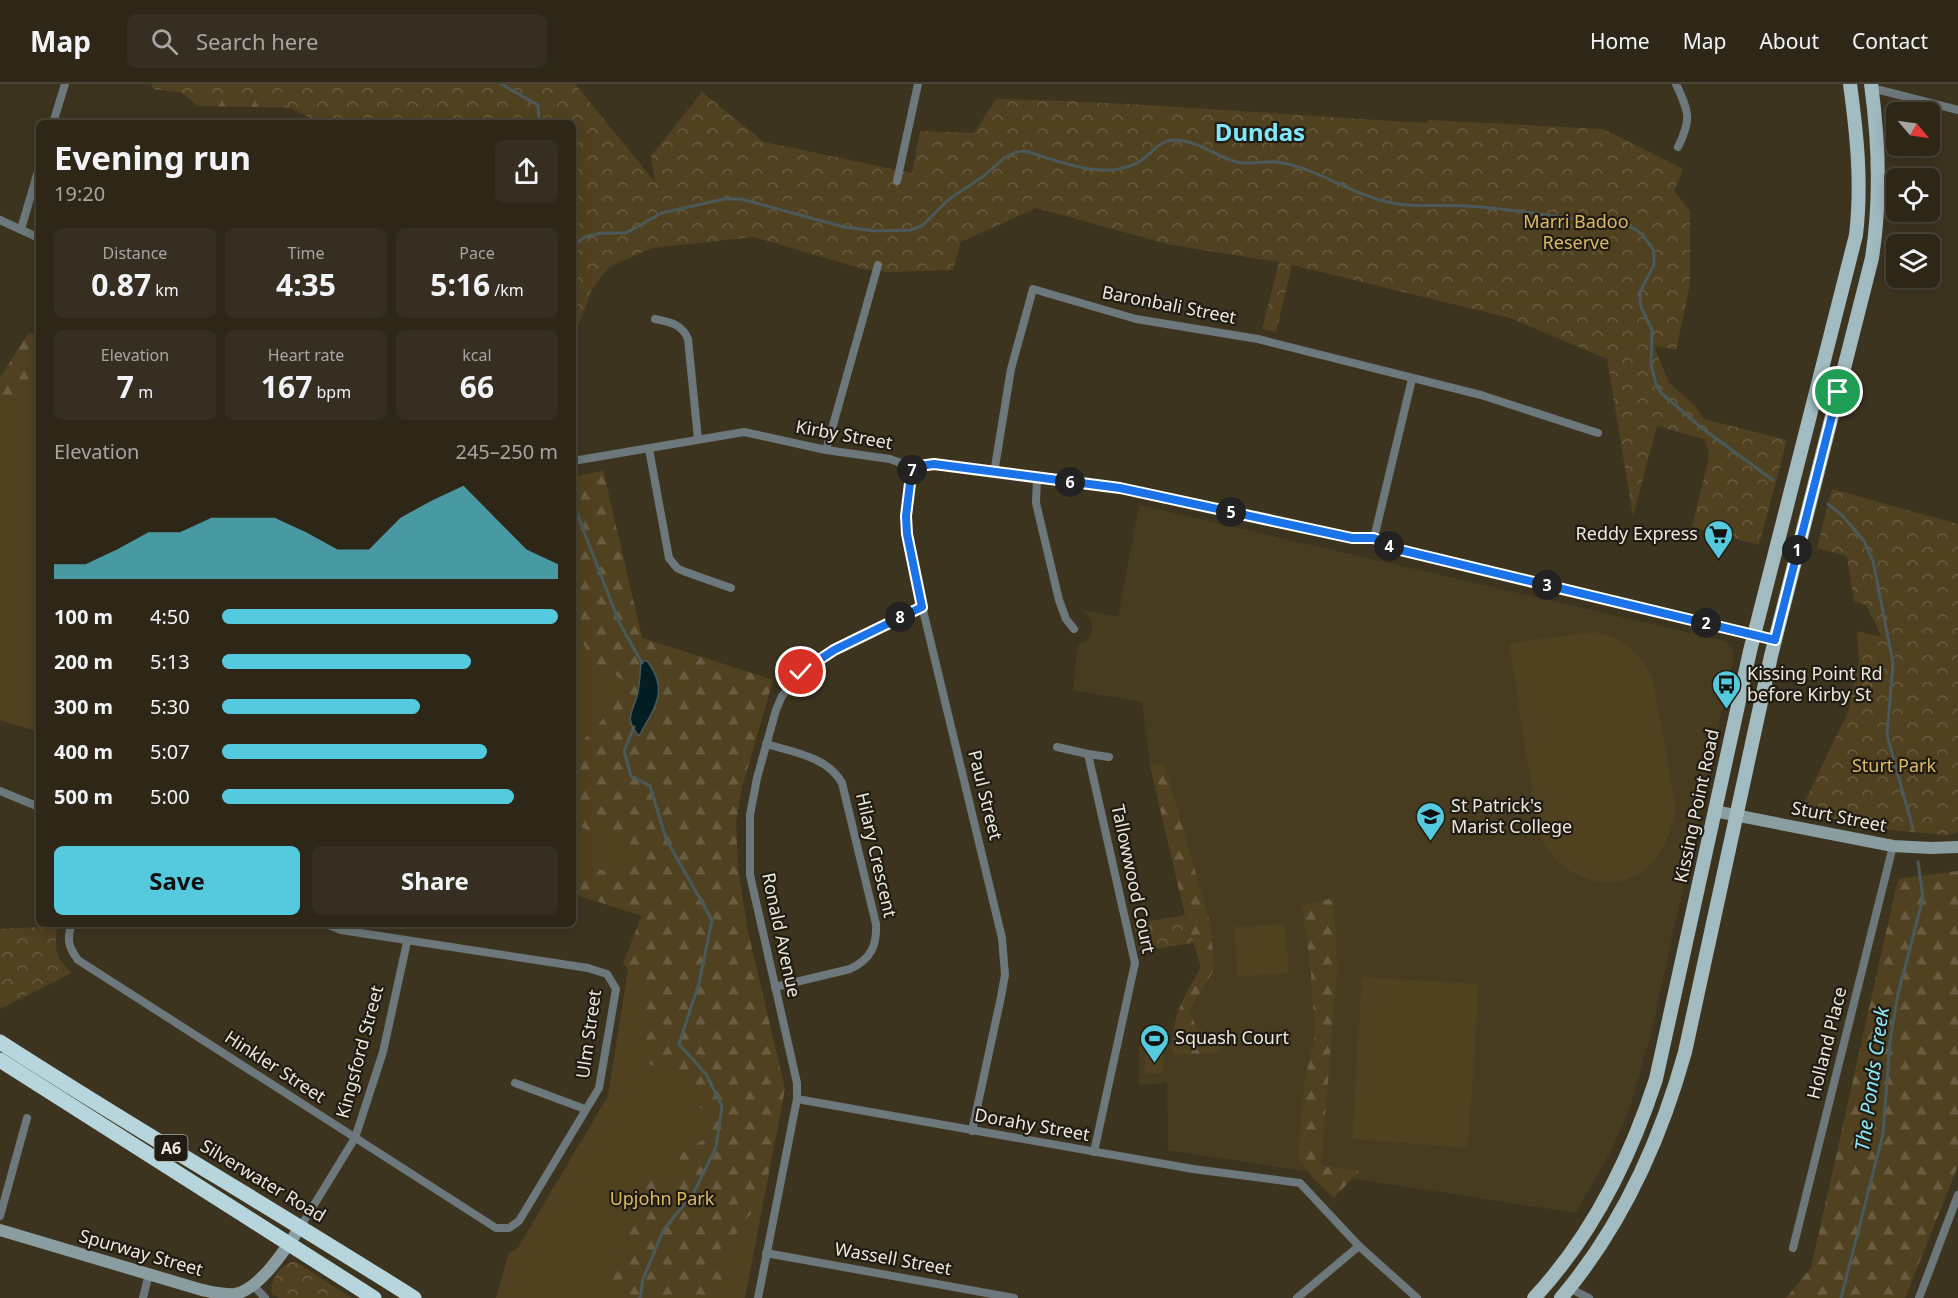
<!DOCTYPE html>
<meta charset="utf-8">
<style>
:root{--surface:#2e2718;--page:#362f21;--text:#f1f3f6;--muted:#a7a5a2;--line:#494437;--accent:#55cadf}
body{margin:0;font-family:"Noto Sans",sans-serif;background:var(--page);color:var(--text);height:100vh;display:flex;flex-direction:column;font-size:22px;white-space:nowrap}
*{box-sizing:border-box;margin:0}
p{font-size:20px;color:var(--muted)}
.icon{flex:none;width:33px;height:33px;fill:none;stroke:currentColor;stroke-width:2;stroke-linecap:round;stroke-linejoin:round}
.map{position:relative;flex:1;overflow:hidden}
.side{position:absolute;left:36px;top:36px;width:540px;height:807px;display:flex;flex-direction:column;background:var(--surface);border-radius:9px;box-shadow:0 3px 15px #0003,0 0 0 2px var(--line)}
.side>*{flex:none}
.needle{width:39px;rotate:119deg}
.buttons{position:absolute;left:1886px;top:18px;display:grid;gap:12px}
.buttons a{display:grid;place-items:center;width:54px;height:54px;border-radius:9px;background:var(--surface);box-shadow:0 3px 15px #0003,0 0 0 2px var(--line);font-size:30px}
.pin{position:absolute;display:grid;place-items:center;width:51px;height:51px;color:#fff;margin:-26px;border:3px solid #fff;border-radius:50%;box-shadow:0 2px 6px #0007}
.km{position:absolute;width:30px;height:30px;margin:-15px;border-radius:50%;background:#222;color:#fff;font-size:16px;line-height:30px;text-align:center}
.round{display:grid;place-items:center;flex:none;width:63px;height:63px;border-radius:9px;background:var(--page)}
.headline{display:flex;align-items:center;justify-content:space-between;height:102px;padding:0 18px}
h1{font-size:33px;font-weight:700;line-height:45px}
.metrics{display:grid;grid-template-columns:repeat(3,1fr);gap:9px;height:102px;padding:6px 18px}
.metrics div{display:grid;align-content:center;border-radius:9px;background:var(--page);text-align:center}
.metrics b{font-size:30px;font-weight:700}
.metrics small{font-size:16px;font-weight:400}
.metrics p{font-size:16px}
.chart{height:168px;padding:12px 18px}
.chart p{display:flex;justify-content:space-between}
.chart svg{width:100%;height:108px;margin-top:6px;fill:var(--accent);opacity:.7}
.button{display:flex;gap:12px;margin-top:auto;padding:12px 18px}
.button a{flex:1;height:69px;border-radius:9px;background:var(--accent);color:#111;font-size:24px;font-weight:700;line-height:69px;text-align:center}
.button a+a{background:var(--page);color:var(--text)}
ul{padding:0 18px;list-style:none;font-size:20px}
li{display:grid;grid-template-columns:96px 72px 1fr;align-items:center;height:45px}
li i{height:15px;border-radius:8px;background:var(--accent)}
header{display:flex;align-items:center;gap:36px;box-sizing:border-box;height:84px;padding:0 30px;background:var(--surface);border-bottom:2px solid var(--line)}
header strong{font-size:28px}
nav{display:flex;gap:33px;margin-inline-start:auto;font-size:21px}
.search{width:420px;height:54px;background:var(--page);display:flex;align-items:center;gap:15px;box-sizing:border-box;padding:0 21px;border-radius:9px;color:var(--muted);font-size:22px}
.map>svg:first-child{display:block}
</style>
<header>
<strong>Map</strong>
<div class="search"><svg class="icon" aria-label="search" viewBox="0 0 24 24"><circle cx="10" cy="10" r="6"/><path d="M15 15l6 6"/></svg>Search here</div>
<nav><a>Home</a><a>Map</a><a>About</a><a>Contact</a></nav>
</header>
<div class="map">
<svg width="1958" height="1214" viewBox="0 0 1958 1214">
<defs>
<pattern id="forest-firs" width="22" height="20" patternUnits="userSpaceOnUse" patternTransform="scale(1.5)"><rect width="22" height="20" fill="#504120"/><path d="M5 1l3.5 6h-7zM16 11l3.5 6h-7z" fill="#6a5c40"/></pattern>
<pattern id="park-crowns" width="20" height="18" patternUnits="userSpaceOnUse" patternTransform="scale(1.5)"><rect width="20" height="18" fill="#504120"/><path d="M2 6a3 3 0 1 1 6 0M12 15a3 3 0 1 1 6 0" fill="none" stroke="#6a5c40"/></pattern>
</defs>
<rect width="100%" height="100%" fill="#3d3420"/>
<polygon fill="#473b20" points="1139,421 1725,557 1732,562 1734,572 1651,950 1629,1026 1611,1067 1576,1129 1168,1066 1167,999 1139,1001 1139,962 1172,960 1177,926 1201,882 1185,831 1150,682 1142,618 1073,606 1078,561 1087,556 1092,548 1091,536 1082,526 1118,533"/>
<g fill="#504120">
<polygon points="29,248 39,253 39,648 0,636 0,294"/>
<polygon points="603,387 642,554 773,596 741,707 736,740 738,785 748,848 785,1005 745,1214 496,1214 509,1169 517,1165 608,1012 628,884 623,880 642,832 573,810 573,393"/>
<path d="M1594,548L1612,553L1629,562L1643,576L1653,595L1675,720C1673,770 1635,814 1582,793C1573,789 1562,783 1555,775C1549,769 1544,760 1539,752L1509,559Z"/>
<polygon points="1285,840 1289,889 1238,893 1234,843"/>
<polygon points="1362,893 1479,900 1468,1064 1352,1055"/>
<polygon points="1163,965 1163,989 1145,989 1145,966"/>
</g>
<g fill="url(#forest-firs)">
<polygon points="171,0 455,0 328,24 198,22"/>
<polygon points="29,248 39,253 39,302 22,296 0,331 0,294"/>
<polygon points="603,387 642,554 773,596 741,707 736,740 738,785 748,848 785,1005 763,1117 747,1134 738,1149 724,1155 720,1167 730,1186 717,1214 607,1214 644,1095 655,1095 673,1101 681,1070 704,1055 708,1028 693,1020 687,1000 646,978 637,965 641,906 628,884 623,880 642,831 573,810 573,780 611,788 628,788 632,774 620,753 596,751 573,738 573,666 600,639 626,598 592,577 573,538 573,393"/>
<path d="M1164,679L1209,835L1215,884L1189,926L1197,945L1227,958L1217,969L1173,970C1169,935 1186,912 1201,883L1185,831L1150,682Z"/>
<polygon points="1958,787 1958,1082 1905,1214 1786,1214 1811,1184 1898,795"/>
<polygon points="1334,814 1337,889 1321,1082 1359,1087 1334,1114 1314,1095 1298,1074 1305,994 1315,952 1311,890 1302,821"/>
</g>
<g fill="url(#park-crowns)">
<path d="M151,0H575L655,98L651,72L702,8L764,58L912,89L920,47L974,49L996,15C1140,18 1284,31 1428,39V36L1603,45L1683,85L1674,107L1690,127V200L1676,266L1656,262L1655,265L1669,299L1695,322L1704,335L1787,356L1759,461L1692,443L1708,377L1709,368L1704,355L1657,342L1633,432L1607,275L1510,234L1292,181L1276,248L1262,245L1279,178L1171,161L1036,124L961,158L953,186L888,188L863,185L754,153L652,164L609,183L592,205L578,243L573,273V39H321L272,15L224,14L153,5Z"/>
<polygon points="1832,405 1958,440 1958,748 1946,751 1877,745 1800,727 1848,628 1859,577 1857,547 1882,553 1866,521 1854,517 1847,472 1817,464"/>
<polygon points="1185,831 1194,859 1140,867 1133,840"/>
<path d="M57,842C55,866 54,872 72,889L0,925V845Z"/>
<path d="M290,1178H296L352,1214H278L272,1210C270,1195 279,1186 290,1178Z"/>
</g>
<path fill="#031d22" stroke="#4a5a5a" stroke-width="1.5" d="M641,577H647C670,607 654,624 639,652C624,635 632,629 637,612C640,601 640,588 641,577Z"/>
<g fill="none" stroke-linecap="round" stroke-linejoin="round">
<g stroke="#4a5a5a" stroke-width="3">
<polyline points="501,0 538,21 539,39"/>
<path d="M573,162L585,153L602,149H626L662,129L724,115H741L844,143L877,147L911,146L923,141L948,116L985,91L1004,74L1016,68L1025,67C1060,77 1099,96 1135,80C1151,73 1157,55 1177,56C1201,58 1217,73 1237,78C1250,82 1264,76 1277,78C1313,83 1345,106 1380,116C1408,125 1437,120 1466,122C1519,125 1572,136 1624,142L1633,144L1642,150L1654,167V181L1640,208V215L1641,223L1652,246L1651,281L1656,300L1661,309L1703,345L1773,396"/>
<polyline points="573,419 619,538 642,579"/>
<polyline points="1828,420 1841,430 1864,457 1873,477 1893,579 1887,651 1913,745"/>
<polyline points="634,643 624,667 631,692 650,702 666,755 712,836 699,899 679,960 706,990 722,1022 716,1063 694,1108 663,1147 643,1195 640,1214"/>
<polyline points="1841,1214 1883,1050 1890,957 1898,910 1923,814 1918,778"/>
</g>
<g stroke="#6c787b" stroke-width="8">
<path d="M1676,0C1689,28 1692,35 1678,63"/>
<polyline points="1872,4 1958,26"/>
<polyline points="53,39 65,0"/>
<polyline points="897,97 918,0"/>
<polyline points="0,136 39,154"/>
<polyline points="21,145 39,84"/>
<path d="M655,235C670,238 682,240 688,255L698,355"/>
<polyline points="649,365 669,474 677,484 683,487 731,504"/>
<polyline points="826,366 878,181"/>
<polyline points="573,377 744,348 826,366 890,375 912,383 934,380 1120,404 1352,454 1374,454 1396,465 1775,556"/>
<polyline points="912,383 906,432 908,464 1002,854 1005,891 1001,913 972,1047"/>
<polyline points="994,389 1011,285 1033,205 1136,235 1258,255 1481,311 1598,349"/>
<polyline points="1037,394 1036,419 1059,516 1066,535 1074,545"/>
<polyline points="1374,454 1412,295"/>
<path d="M766,660C793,668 828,673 842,699L876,840C877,862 871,875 850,885L775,903"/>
<polyline points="1057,663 1088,670"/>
<polyline points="0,707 39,723"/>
<path d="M72,840C66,855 69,864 78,876L496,1144H509L519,1137L599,1004L616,905L607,890L588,884L341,846L326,840"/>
<polyline points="515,999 585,1025"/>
<polyline points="797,1015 1193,1085 1300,1099 1359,1162 1417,1214"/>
<polyline points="1094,1068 1135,879 1088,670 1109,673"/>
<polyline points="0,1132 27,1034"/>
<polyline points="301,1142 355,1054 383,968 407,858"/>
<polyline points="1793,1164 1893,762"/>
<polyline points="766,1169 1014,1214"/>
<polyline points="253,1201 265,1214"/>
<polyline points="1569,1204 1589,1214"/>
<polyline points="143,1214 149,1190"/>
<polyline points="758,1214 797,1015 797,999 750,791 750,731 757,694 776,626 782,612 801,588 834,566 922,523"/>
<polyline points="1297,1214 1359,1162"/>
<polyline points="1919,1214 1958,1111"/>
</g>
<g stroke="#8a9ea2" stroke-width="12">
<polyline points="1714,727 1893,762 1931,764 1958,763"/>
<path d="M0,1146L202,1206C213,1208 224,1211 235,1210C261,1205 287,1162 301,1142"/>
</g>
<g stroke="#a1bbc0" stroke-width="14">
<path d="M1534,1214C1591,1153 1630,1075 1656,995L1750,567L1856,151C1862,100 1857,51 1850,0"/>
<path d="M1561,1214C1621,1143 1660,1058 1685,968L1771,572L1872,174C1881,116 1879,58 1871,0"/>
</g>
<g stroke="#b6d5dc" stroke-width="15">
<path d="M0,958C136,1046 277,1127 414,1214"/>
<polyline points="0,976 374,1214"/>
</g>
</g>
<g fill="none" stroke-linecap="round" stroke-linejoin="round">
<defs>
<polyline id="route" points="801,588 834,566 922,523 907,450 906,432 912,383 934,380 1120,404 1352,454 1374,454 1396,465 1775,556 1838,308"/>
</defs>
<use href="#route" stroke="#fff" stroke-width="12"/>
<use href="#route" stroke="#1a73e8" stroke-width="8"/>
</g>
<defs>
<symbol id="supermarket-pin" viewBox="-11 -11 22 30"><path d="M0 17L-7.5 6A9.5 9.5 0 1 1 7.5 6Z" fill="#55cadf" stroke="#201c13"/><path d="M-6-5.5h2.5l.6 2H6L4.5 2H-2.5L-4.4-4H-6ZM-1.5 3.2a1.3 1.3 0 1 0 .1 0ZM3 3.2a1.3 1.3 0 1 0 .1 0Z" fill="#111"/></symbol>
<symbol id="bus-pin" viewBox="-11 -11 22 30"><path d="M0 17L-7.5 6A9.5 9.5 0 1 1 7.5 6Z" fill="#55cadf" stroke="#201c13"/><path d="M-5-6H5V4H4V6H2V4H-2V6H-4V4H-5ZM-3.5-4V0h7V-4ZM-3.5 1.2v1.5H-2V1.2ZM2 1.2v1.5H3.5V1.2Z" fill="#111"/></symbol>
<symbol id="school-pin" viewBox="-11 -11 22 30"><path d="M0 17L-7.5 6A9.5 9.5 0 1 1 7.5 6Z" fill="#55cadf" stroke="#201c13"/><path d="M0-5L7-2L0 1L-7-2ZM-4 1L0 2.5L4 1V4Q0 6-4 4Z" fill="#111"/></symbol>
<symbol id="stadium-pin" viewBox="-11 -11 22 30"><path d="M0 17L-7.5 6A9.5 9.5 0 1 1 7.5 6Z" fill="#55cadf" stroke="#201c13"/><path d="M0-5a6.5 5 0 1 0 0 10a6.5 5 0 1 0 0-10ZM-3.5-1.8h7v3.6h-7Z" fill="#111"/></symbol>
</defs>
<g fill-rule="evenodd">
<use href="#supermarket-pin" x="1702" y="434" width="33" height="45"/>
<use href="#bus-pin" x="1710" y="584" width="33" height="45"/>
<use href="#school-pin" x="1414" y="716" width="33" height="45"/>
<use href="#stadium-pin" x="1138" y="938" width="33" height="45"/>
</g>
<g text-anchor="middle" stroke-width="4.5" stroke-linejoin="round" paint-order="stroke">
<rect fill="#201c13" stroke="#b0aba0" stroke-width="1.5" x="154.5" y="1051" width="33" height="26" rx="4.5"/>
<g font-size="16" font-weight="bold" fill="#eee8dc">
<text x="171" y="1070">A6</text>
</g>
<g font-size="18" fill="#dfb965" stroke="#201c13">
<text x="1576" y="144">Marri Badoo<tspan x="1576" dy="21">Reserve</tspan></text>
<text x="1894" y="688">Sturt Park</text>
<text x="662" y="1121">Upjohn Park</text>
</g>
<g font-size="18" fill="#eee8dc" stroke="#201c13">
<text transform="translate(1169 221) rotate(11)" y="6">Baronbali Street</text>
<text transform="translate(844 351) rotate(10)" y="6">Kirby Street</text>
<text transform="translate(985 711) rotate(76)" y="6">Paul Street</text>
<text transform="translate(1697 722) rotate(-78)" y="6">Kissing Point Road</text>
<text transform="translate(1839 733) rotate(11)" y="6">Sturt Street</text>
<text transform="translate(876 771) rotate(77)" y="6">Hilary Crescent</text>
<text transform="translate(1133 795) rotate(78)" y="6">Tallowwood Court</text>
<text transform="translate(781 851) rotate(78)" y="6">Ronald Avenue</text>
<text transform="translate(589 950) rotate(-82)" y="6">Ulm Street</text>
<text transform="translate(1827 959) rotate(-76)" y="6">Holland Place</text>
<text transform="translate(360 968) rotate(-75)" y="6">Kingsford Street</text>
<text transform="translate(275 983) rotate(33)" y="6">Hinkler Street</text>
<text transform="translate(1032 1041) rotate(10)" y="6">Dorahy Street</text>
<text transform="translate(263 1097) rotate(31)" y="6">Silverwater Road</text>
<text transform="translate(141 1169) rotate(16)" y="6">Spurway Street</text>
<text transform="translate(893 1175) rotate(10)" y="6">Wassell Street</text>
</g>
<g font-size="18" fill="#eee8dc" stroke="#201c13" text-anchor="start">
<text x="1698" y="456" text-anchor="end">Reddy Express</text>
<text x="1747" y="596">Kissing Point Rd<tspan x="1747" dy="21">before Kirby St</tspan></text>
<text x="1451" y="728">St Patrick's<tspan x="1451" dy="21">Marist College</tspan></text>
<text x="1175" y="960">Squash Court</text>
</g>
<g font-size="20" font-style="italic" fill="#8de7f9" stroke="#201c13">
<text transform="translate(1872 995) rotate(-82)" y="7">The Ponds Creek</text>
</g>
<g font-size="24" font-weight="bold" fill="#80e7fb" stroke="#201c13">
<text x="1260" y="57">Dundas</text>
</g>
</g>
</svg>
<div class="buttons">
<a><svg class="needle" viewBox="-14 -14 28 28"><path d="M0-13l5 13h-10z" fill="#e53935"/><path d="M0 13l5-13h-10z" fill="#a7a5a2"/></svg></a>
<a><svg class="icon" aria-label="locate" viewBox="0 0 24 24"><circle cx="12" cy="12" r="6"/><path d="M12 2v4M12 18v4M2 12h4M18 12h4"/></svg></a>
<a><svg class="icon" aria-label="layers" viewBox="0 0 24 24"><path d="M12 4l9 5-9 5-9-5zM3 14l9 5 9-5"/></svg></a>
</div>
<div class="pin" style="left:1838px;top:308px;background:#1e9e55"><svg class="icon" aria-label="arrive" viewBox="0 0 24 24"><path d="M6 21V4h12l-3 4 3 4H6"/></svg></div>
<div class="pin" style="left:801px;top:588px;background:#d93025"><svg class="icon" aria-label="check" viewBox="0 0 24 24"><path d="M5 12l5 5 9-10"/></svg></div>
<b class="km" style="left:1797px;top:466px">1</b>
<b class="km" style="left:1706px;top:539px">2</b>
<b class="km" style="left:1547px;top:501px">3</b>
<b class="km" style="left:1389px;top:462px">4</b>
<b class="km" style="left:1231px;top:428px">5</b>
<b class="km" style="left:1070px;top:398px">6</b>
<b class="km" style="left:912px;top:386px">7</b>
<b class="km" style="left:900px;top:533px">8</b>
<section class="side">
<div class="headline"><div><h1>Evening run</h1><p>19:20</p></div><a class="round"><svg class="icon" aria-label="share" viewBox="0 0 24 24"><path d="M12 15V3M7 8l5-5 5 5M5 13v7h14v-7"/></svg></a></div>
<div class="metrics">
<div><p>Distance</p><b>0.87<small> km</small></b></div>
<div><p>Time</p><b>4:35</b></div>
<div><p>Pace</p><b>5:16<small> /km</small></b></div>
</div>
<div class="metrics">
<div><p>Elevation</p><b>7<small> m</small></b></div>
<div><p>Heart rate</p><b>167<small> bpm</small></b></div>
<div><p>kcal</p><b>66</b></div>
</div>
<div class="chart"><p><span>Elevation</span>245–250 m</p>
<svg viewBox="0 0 160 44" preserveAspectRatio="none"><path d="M0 44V38L10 38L20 32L30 25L40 25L50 19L60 19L70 19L80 25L90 32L100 32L110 19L120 12L130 6L140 19L150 32L160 38V44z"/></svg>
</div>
<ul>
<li><b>100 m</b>4:50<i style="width:100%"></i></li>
<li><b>200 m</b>5:13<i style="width:74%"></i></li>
<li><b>300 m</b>5:30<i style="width:59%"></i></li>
<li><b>400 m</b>5:07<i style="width:79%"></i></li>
<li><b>500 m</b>5:00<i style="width:87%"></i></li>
</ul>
<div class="button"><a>Save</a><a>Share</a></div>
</section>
</div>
